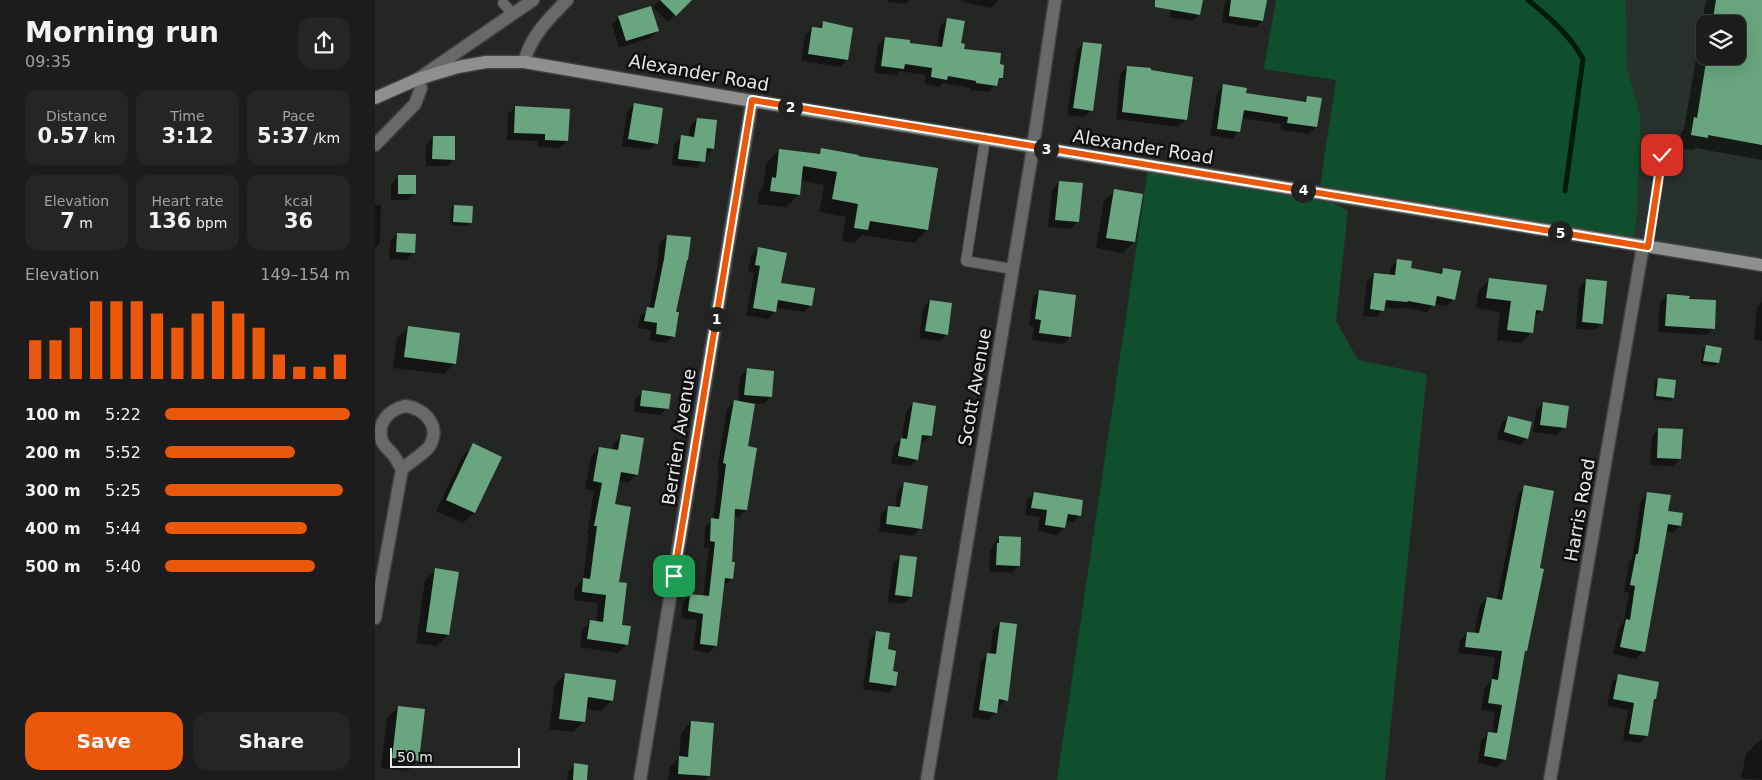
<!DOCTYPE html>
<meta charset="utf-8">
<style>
:root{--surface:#1b1c1b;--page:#242524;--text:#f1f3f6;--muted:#a0a1a3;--line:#393a3a;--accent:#ea580c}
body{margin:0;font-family:"DejaVu Sans",sans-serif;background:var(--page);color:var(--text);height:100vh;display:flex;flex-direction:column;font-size:19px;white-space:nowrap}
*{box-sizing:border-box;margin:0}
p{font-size:16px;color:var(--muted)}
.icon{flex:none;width:28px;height:28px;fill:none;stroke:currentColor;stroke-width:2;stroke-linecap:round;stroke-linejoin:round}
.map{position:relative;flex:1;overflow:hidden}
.sheet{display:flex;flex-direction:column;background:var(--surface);width:375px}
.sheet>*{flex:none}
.controls{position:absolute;left:1321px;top:15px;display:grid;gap:10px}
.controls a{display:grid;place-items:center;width:50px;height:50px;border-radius:10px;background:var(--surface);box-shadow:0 5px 20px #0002,0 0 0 1px var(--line);font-size:25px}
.scale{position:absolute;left:15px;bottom:12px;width:130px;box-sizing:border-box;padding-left:5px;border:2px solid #e6e8e7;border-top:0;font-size:14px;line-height:18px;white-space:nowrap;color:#e6e8e7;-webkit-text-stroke:4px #0e0f0e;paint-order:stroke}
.pin{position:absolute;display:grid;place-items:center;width:42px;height:42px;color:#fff;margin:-21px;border-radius:10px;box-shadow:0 2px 8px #0006}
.km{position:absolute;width:25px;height:25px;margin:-12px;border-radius:50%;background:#222;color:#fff;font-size:14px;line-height:25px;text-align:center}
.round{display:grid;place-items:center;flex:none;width:52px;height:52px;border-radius:15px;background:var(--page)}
.headline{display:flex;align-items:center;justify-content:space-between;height:85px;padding:0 25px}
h1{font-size:28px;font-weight:700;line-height:38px}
.stats{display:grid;grid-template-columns:repeat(3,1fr);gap:8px;height:85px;padding:5px 25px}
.stats div{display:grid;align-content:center;border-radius:12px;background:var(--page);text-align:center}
.stats b{font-size:21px;font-weight:700}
.stats small{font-size:14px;font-weight:400}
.stats p{font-size:14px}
.chart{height:140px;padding:10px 25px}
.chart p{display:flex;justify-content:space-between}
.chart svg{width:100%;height:90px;margin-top:5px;stroke:var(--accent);stroke-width:6}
.button{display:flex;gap:10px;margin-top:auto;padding:10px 25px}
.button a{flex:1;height:58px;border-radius:15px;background:var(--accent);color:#fff;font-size:20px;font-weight:700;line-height:58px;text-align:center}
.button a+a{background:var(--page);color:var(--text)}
ul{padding:0 25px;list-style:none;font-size:16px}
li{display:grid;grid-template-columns:80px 60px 1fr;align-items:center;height:38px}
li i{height:12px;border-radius:6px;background:var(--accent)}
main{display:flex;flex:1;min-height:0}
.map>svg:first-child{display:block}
</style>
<main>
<section class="sheet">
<div class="headline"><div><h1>Morning run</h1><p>09:35</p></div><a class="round"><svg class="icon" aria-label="share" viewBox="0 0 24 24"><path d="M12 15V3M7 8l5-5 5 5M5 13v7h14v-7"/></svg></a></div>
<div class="stats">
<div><p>Distance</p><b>0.57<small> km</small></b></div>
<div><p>Time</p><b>3:12</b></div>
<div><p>Pace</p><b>5:37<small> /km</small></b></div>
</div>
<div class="stats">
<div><p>Elevation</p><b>7<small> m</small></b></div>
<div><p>Heart rate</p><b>136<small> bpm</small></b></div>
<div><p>kcal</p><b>36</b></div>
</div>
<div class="chart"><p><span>Elevation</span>149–154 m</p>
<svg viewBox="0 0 160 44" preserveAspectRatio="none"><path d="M5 44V25M15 44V25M25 44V19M35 44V6M45 44V6M55 44V6M65 44V12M75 44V19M85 44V12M95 44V6M105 44V12M115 44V19M125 44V32M135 44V38M145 44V38M155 44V32"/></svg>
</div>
<ul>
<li><b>100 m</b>5:22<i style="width:100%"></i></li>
<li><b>200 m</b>5:52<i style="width:70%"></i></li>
<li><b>300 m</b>5:25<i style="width:96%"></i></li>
<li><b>400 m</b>5:44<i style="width:77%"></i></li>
<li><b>500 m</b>5:40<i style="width:81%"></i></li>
</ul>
<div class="button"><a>Save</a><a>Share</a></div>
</section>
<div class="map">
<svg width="1387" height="780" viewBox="0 0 1387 780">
<rect width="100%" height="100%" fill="#242624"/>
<path fill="#29312c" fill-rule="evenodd" d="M1251,0H1387V265L1257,244L1266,116L1252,69ZM1330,24H1362V56H1330Z"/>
<g fill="#0f4f2e">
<polygon points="901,0 1251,0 1252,69 1266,116 1261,225 1257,244 944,193 961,80 889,69"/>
<polygon points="773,169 949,198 973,211 961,321 983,360 1052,374 1010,780 682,780"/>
</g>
<g fill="#0007" fill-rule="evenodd">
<polygon points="285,0 315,0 293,22 278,7"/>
<polygon points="513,0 534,0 530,4 513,2"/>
<polygon points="588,0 623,0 616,8 587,2"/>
<polygon points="798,0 826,0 824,15 817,21 794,17"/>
<polygon points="853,0 886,0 887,21 880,28 847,22 850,2"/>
<path d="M1331,0H1387V160L1320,148L1318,150L1304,148L1306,132L1309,129ZM1330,24H1362V56H1330Z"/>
<polygon points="244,17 282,31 275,38 244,48 237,24"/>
<polygon points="572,19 588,50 623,65 626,78 614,92 595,90 595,88 568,83 564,87 549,84 551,75 524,71 521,75 499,73 503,45 510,38 534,44 562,47 565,26"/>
<polygon points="448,22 472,60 465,67 426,61 430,35 437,28 442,29"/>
<polygon points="709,43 717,110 709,117 692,115 702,50"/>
<polygon points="752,67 810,120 803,127 741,119 745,74"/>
<polygon points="849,86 870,94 927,103 933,97 941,127 934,134 906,130 906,124 866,118 864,131 857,139 835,135 842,93"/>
<polygon points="259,105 282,143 274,150 247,146 252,112"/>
<polygon points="140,107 192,141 185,148 163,147 163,141 132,140 133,114"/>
<polygon points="322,119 338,148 322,168 297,165 299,144 306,137 314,137 315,126"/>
<polygon points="58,138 79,159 72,166 51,166 51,145"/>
<polygon points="404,150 442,155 447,150 552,230 539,243 487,235 479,243 467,241 471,217 444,212 449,185 425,181 424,194 411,207 383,204 384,192 388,187 391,164"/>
<polygon points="23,177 40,193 33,200 16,200 16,184"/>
<polygon points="684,182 706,185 702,222 695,229 673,227 677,190"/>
<polygon points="740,191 759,242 748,253 721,248 729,201"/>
<polygon points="0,205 6,205 5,243 0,248"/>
<polygon points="79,206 96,223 92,226 75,225 76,209"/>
<polygon points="22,234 38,253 31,260 14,259 15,241"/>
<polygon points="292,236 300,313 299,336 291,343 274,340 276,330 263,328 265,316 274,309 282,267 285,243"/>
<polygon points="384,248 405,284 436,305 429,312 401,308 400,312 393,319 371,315 379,273 373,272 376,255"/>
<polygon points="1023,261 1035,269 1063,274 1068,269 1079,299 1072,306 1059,304 1052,312 1026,307 1024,309 1008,307 1008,310 1001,317 988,316 992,281 1000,274 1015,276 1015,268"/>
<polygon points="1115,279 1167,310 1158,319 1156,333 1146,343 1122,340 1125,312 1101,308 1104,290"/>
<polygon points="1211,281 1227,323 1220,330 1201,329 1204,288"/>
<polygon points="665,291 700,296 695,337 688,344 657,340 659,327 654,326 658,298"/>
<polygon points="1292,296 1313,300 1339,328 1331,335 1283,332 1285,303"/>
<polygon points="555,301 572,334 565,341 544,338 548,308"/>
<polygon points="1387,302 1387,341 1379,340 1382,307"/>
<polygon points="33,328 80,363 69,374 18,368 22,338"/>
<polygon points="1331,346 1343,363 1339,366 1326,364 1328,349"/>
<polygon points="372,370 396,396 389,404 379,403 372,447 371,510 364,517 358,516 356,563 357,579 348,586 341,645 334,653 318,650 322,620 306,618 308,602 315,595 328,597 334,548 329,548 330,527 338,520 344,471 342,470 352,409 359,402 363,402 365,377"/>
<polygon points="1284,379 1299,381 1298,398 1294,401 1278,399 1280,382"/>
<polygon points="267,392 293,408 285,415 259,412 260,399"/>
<polygon points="538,404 556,435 548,442 544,442 542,459 535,466 516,463 519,446 527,438 531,411"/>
<polygon points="1168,404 1192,407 1189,428 1182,435 1158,432 1161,411"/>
<polygon points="1133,417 1152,438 1145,445 1122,439 1126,424"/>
<polygon points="1284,429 1305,459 1298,466 1275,465 1277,436"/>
<polygon points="246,436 262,474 254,482 243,481 239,505 246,626 252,644 243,653 205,647 207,630 216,621 221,622 223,603 199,600 200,588 208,580 214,534 212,534 219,491 210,489 216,457 224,448 237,450 238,444"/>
<polygon points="99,445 125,457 99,513 88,523 61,511 88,455"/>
<polygon points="529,484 546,528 538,536 504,531 506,514 514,507 520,508 522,491"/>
<polygon points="1150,487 1151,650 1148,653 1129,760 1122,767 1103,763 1106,740 1114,733 1117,734 1120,712 1106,710 1110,687 1117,680 1120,657 1083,653 1085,640 1092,633 1099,634 1105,605 1112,598 1122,600 1143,494"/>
<polygon points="659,493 705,515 698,522 690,521 689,528 682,535 663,531 665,517 650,515 652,500"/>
<polygon points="1273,493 1305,526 1298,533 1290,531 1268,651 1261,659 1238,654 1244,627 1249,622 1254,592 1249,592 1254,562 1257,559 1266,500"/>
<polygon points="625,537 644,565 637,573 614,571 615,551 617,549 618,545"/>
<polygon points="526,556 541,558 536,597 529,604 513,602 518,563"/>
<polygon points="61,570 73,635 62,646 41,643 50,580"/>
<polygon points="625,623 631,700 624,707 621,707 620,713 613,720 597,717 606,661 613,654 615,654 618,630"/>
<polygon points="502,633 512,651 520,686 513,693 488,689 495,640"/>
<polygon points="190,674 237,700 226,711 210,709 208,722 198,732 174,729 180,685"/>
<polygon points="1244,675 1280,699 1277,701 1272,736 1265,743 1248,740 1253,710 1232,706 1237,682"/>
<polygon points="23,707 43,760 32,771 6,768 12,718"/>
<polygon points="316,722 334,776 330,780 293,780 295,767 304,758 306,733"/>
<polygon points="1385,740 1387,740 1387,780 1366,778 1371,754"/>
<polygon points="200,765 211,780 192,780 193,772"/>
</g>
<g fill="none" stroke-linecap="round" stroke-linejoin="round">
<path stroke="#001b0a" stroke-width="5" d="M1153,0C1174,17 1195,35 1208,59L1190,191"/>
</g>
<g fill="#69a67f">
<polygon points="285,0 317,0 301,16"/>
<polygon points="780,0 828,0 825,15 780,7"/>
<polygon points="856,0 892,0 888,21 854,16"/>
<polygon points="1341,0 1387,0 1387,145 1333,135 1333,138 1316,135 1319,117 1322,118 1332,56 1362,56 1362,24 1337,24"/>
<polygon points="276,6 284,31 251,41 243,16"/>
<polygon points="572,18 590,21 586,43 590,44 589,49 626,53 625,64 629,65 628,78 624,78 622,86 601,83 601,81 573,76 572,80 556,77 557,68 530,64 529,69 506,66 510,37 535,40 535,43 567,47"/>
<polygon points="448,21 478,28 473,60 433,54 437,27 447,28"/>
<polygon points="708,42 727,44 718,111 698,108"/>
<polygon points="752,66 776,68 776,70 818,77 812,120 747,112"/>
<polygon points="848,84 872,88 871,93 931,102 932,96 947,98 942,127 912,123 913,117 869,110 865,132 842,129"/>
<polygon points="259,103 288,108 283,144 253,139"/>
<polygon points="140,106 195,109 193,141 170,140 170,134 139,133"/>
<polygon points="322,118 342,120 339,149 332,148 330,162 303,159 306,135 319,137"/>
<polygon points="58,136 80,136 80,160 57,159"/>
<polygon points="446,148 484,155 483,156 563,168 553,230 495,221 493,230 479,228 483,204 457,199 462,172 428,166 425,195 395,191 397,177 401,178 404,149 445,154"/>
<rect x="23" y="175" width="18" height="19"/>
<polygon points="684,181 708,183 704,222 680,220"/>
<polygon points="739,189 768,194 760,242 731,238"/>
<polygon points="79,205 98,206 97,223 78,222"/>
<polygon points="22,233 41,234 40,253 21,252"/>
<polygon points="292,235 316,237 313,260 312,260 301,312 304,312 300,337 281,334 282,323 269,321 272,307 279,308 289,259"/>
<polygon points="383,247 412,253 406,283 440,288 437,306 403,300 401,312 378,308 385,266 380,265"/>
<polygon points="1022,259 1037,261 1036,268 1067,274 1068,268 1086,271 1080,300 1062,296 1060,306 1033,301 1032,302 1011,300 1009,311 995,309 999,273 1020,275"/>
<polygon points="1114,278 1172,285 1168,311 1161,310 1158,333 1132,330 1136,301 1111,298"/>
<polygon points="1211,279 1232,281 1228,324 1207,322"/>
<polygon points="664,290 701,295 696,337 664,333 666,320 660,319"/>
<polygon points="1292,294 1315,296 1314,299 1341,300 1340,329 1290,326"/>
<polygon points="555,300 577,303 573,335 550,331"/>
<polygon points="33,326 85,333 81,364 29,357"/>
<polygon points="1331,345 1347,348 1344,363 1328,361"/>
<polygon points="372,368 399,371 397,397 369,395"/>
<polygon points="1283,378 1301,380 1299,398 1281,396"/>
<polygon points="267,390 296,394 294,409 265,406"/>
<polygon points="359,400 380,404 373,446 382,448 372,510 360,509 357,562 360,562 358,579 350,578 342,646 325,644 328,614 313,611 315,594 334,596 340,542 335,541 336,518 344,519 351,464 348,463"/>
<polygon points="538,402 561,406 557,436 547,435 543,460 523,456 526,438 532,439"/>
<polygon points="1168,402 1194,406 1191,428 1165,425"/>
<polygon points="1133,416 1157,422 1153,439 1129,432"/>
<polygon points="1283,428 1308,429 1306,459 1282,458"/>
<polygon points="246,434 269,438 263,475 246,472 240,504 256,507 244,582 252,583 247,625 256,626 253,645 212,639 215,620 228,622 231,595 207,592 208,578 215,579 222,526 219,526 227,483 218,481 224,447 243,450"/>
<polygon points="98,443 127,457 100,513 71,500"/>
<polygon points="529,482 553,486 547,529 511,524 513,506 525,507"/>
<polygon points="1149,485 1179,491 1165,568 1169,569 1152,651 1150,651 1131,760 1109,756 1113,732 1122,733 1127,705 1113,703 1117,679 1123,680 1127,651 1090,647 1092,632 1104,633 1112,597 1127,600"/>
<polygon points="659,492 708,500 706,516 693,514 690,528 670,525 672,510 656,508"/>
<polygon points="1272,492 1296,495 1293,511 1308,513 1306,526 1293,524 1270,652 1245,647 1251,619 1255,620 1260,586 1255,585 1261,554 1263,554"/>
<polygon points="624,536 646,537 645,566 621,565 622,543 624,543"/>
<polygon points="525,555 542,557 537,597 520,595"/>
<polygon points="60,568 84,572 74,635 51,632"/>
<polygon points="625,622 642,624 633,701 624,699 622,713 604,710 612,653 621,654"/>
<polygon points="501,631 515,633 513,649 521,651 518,671 523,672 521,686 494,682"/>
<polygon points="190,673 241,680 238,701 213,697 210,722 184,719"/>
<polygon points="1243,674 1284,682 1281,699 1279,699 1273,736 1254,734 1259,703 1238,699"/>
<polygon points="23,706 50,709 44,761 17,758"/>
<polygon points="316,721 339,723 335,776 303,774 304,756 313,757"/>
<polygon points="199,763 213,765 212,780 198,780"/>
</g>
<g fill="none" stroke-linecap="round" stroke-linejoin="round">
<defs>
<g id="lane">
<polyline points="128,3 138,14"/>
<polyline points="610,139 591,261 637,269"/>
<polyline points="1273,247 1287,155"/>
</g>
<g id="street">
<path d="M149,62C157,34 173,20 192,0"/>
<polyline points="0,145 40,104 46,88 43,79 158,0"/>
<path d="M30,406C50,408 67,427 54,447C48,454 34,463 27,469C24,465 22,460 19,456C15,450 9,447 7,441C1,423 14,410 30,406Z"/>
<polyline points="0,618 27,469"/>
<polyline points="265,780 377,101"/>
<polyline points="552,780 656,160 680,0"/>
<polyline points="1175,780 1268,246"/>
</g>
<polyline id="secondary" points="0,98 43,79 83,67 111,62 149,62 377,101 1387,265"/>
</defs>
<use href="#lane" stroke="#3f413f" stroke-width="12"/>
<use href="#street" stroke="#3f413f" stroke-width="15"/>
<use href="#secondary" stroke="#3f413f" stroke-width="15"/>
<use href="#lane" stroke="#686968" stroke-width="10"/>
<use href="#street" stroke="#686968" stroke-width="12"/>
<use href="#secondary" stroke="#8e908e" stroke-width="12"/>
</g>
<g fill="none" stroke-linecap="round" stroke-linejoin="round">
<defs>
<polyline id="route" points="299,576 377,100 1273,247 1287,155"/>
</defs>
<use href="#route" stroke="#fff" stroke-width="10"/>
<use href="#route" stroke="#ea580c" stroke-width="6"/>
</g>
<g text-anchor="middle" stroke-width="5" stroke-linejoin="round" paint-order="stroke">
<g font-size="18" fill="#e6e8e7" stroke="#0e0f0e">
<text transform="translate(324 73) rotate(10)" y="6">Alexander Road</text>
<text transform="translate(768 147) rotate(9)" y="6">Alexander Road</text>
<text transform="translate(600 387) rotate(-80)" y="6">Scott Avenue</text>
<text transform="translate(304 437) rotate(-81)" y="6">Berrien Avenue</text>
<text transform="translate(1205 510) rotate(-80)" y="6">Harris Road</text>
</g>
</g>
</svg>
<div class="controls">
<a><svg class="icon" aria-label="layers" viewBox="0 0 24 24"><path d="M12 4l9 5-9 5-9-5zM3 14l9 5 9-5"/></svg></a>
</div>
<div class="scale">50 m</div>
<div class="pin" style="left:299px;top:576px;background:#1e9e55"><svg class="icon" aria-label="arrive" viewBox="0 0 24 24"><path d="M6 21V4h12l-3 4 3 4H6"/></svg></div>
<div class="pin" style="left:1287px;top:155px;background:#d93025"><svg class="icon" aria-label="check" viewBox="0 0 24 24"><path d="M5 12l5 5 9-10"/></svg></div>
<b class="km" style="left:341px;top:319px">1</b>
<b class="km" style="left:415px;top:107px">2</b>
<b class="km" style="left:671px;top:149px">3</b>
<b class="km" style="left:928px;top:190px">4</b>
<b class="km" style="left:1185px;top:233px">5</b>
</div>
</main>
